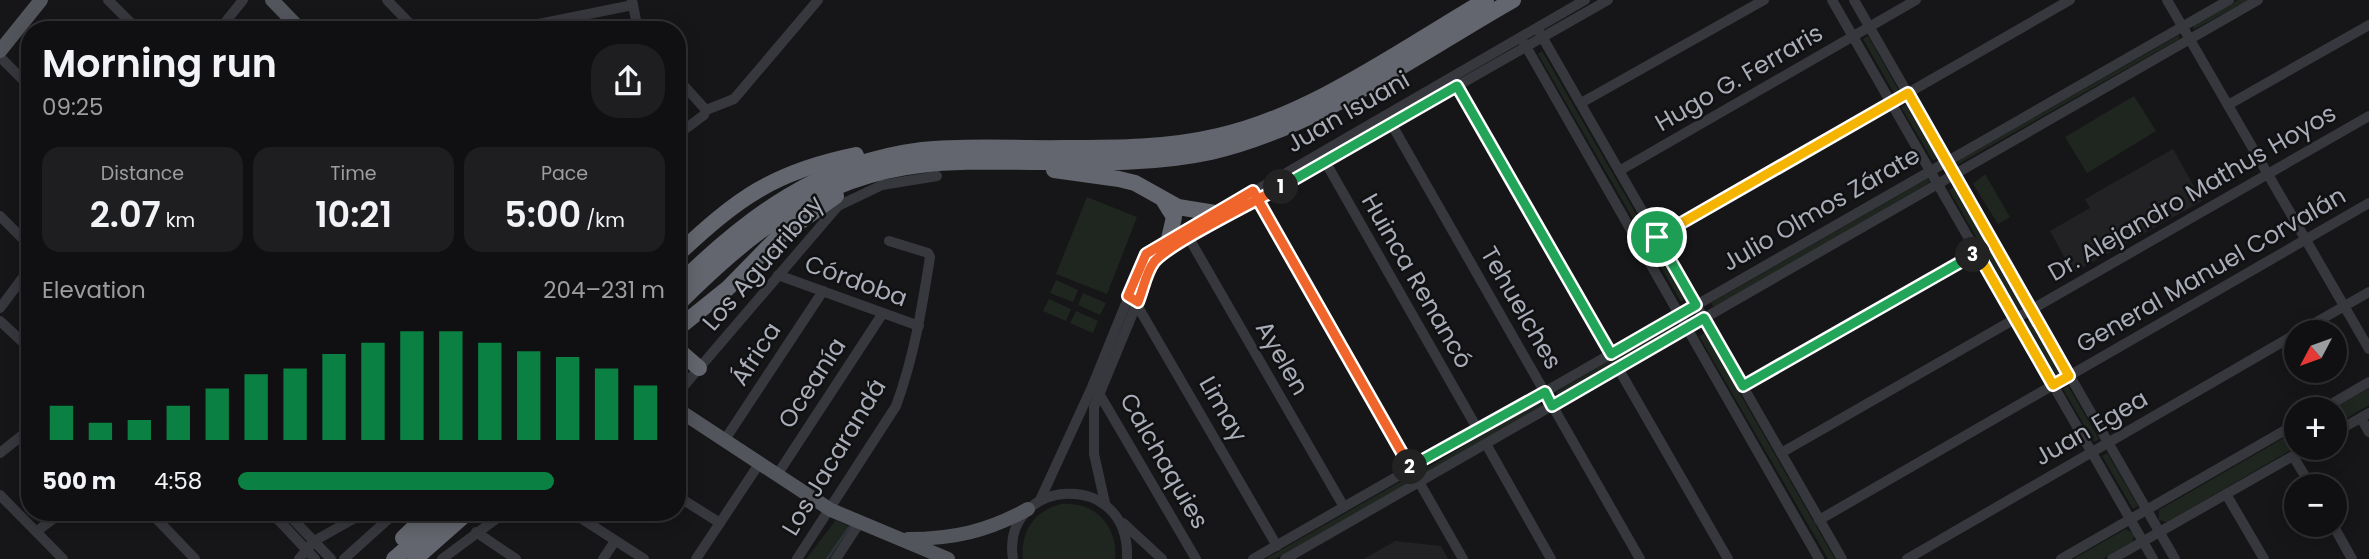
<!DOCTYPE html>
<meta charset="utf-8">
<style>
:root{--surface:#101012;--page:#1e1e20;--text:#f1f3f6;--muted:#9c9d9f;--line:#303032;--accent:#0b8043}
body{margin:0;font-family:Poppins,sans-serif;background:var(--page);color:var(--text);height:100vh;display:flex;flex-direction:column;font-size:26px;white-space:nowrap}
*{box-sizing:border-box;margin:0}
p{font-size:23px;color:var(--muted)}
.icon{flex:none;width:38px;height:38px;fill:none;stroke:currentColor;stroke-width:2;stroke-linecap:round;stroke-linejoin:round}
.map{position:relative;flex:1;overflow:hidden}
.sheet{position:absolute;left:21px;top:21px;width:665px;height:500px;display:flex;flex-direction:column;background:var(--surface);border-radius:28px;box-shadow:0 4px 18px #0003,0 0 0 2px var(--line)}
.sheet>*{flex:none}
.needle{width:46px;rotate:229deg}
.fabs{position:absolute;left:2284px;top:320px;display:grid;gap:14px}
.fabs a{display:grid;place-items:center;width:63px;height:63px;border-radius:50%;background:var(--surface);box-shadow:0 4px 18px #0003,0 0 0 2px var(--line);font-size:35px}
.pin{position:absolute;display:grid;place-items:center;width:60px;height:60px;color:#fff;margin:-30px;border:4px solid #fff;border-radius:50%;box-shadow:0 2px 7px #0007}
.km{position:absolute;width:35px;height:35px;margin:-18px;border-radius:50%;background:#222;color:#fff;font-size:19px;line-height:35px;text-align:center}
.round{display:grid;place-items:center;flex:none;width:74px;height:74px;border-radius:28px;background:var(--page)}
.headline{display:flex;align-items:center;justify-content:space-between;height:119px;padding:0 21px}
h1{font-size:38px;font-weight:600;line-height:52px}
.stats{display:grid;grid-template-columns:repeat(3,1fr);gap:10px;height:119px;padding:7px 21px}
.stats div{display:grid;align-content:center;border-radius:18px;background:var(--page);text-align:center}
.stats b{font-size:35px;font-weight:600}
.stats small{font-size:19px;font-weight:400}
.stats p{font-size:19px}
.chart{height:196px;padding:14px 21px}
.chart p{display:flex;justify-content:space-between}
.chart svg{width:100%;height:126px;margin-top:7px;stroke:var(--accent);stroke-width:6}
ul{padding:0 21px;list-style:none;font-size:23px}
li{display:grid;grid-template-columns:112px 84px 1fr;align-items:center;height:52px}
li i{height:18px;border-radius:9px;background:var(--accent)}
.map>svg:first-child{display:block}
</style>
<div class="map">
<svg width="2369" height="559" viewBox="0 0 2369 559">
<rect width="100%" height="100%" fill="#161618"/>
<g fill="#222225">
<polygon points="2173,149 2202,201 2073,273 2050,231 2090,208 2085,199"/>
<polygon points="1395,541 1441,546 1448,559 1364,559"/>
</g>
<g fill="#1e261f">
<polygon points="2238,0 2249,0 2193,30 2194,25"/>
<polygon points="2179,35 2179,39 1955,166 1958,161"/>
<polygon points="1868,36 1899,91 1894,93 1863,39"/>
<polygon points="1542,51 1685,299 1681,302 1538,54"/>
<polygon points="2134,96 2156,131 2087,173 2065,137"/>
<polygon points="1906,104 1937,158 1933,161 1901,107"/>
<polygon points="1985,174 2010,217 1998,224 1973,184"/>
<polygon points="1927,179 1930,180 1929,183 1714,308 1711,303"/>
<polygon points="1954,187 2023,307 2018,310 1949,190"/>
<polygon points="1087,197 1137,217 1107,294 1056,274"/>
<polygon points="1056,280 1078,290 1073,302 1050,293"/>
<polygon points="1083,293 1106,303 1100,315 1078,305"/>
<polygon points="1049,299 1071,309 1066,321 1043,311"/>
<polygon points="1076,311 1098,321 1093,333 1070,323"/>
<polygon points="2029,320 2060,374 2057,377 2025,322"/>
<polygon points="1669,326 1674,326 1673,331 1559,396 1556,392"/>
<polygon points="1705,333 1835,559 1828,559 1699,336"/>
<polygon points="2068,386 2099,439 2094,442 2063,389"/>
<polygon points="2369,388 2369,405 2335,425 2333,409"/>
<polygon points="1538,401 1542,406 1426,473 1424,470"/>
<polygon points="2296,431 2296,447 2167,522 2159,520 2159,510"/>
<polygon points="2107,453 2138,506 2133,509 2102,456"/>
<polygon points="1407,478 1406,484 1275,559 1265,559"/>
<path d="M1061,504C1094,501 1118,525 1115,559H1023C1020,532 1034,511 1061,504Z"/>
<polygon points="836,520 850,527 831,559 806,559"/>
<polygon points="2126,529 2134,534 2133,541 2103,559 2073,559"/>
</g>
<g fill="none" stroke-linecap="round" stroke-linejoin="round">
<polyline stroke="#2c353c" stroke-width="2.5" points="827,559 851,525"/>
<g stroke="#37383d" stroke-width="10">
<polyline points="108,0 138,30"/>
<polyline points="387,0 416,30"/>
<polyline points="632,0 638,30"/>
<polyline points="1832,0 2153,559"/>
<polyline points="1854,0 2175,559"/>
<polyline points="2167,0 2369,349"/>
<polyline points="219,30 243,0"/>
<polyline points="509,30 633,5"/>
<polyline points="1540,33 1842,559"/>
<polyline points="1524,43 1819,559"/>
<polyline points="0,57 30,87"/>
<polyline points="677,78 706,110"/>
<polyline points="1454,80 1610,354"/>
<polyline points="1581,103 1764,0"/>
<polyline points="2228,105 2369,25"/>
<polyline points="1388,118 1640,559"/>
<polyline points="677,135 704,115 706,110 734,99 818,0"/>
<polyline points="1322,156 1478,430"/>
<polyline points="1619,171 1916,0"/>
<polyline points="1256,196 1463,559"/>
<polyline points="0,216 30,246"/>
<polyline points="1186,233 1344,507"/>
<polyline points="1657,237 2070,0"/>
<polyline points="778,275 919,326"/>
<polyline points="1134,300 1277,546"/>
<polyline points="0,308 30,268"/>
<polyline points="0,321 30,349"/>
<polyline points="2299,332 2369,292"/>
<polyline points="1618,368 1728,559"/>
<polyline points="1743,386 1977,252"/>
<polyline points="1097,390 1196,559"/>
<polyline points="677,394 838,206 882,185 937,176"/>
<polyline points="2321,410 2369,382"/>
<polyline points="2361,418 2369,432"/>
<polyline points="2334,433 2369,413"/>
<polyline points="724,441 823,291"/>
<polyline points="1486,444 1551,559"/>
<polyline points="0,453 30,429"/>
<polyline points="1781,453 2369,116"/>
<polyline points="2293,456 2311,486"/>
<polyline points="777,475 883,313"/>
<polyline points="2226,494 2264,559"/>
<polyline points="0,495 63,559"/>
<polyline points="677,496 720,523"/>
<polyline points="1040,500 1092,387 1146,254 1585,0"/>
<polyline points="1105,503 1094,454 1094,407 1154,262 1164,253 1608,0"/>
<polyline points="151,513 195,559"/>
<polyline points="272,513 315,559"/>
<polyline points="287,513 331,559"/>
<polyline points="573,513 644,559"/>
<polyline points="1819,520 2369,203"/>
<polyline points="1123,523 1162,559"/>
<polyline points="2333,525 2352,559"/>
<polyline points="37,531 61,513"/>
<polyline points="476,532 516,559"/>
<polyline points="299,559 314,541 364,513"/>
<polyline points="344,559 395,513"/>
<polyline points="442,559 504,513"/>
<polyline points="603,559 615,541"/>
<polyline points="696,559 759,464"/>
<path d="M797,559L896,406C914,357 922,308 930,257L928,253L889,241"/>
<polyline points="836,559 860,522"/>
<path d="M1013,559C1000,478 1131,466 1127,559"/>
<polyline points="1253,559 2229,0"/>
<polyline points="1285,559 2258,0"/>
<polyline points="1907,559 2296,334"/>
<polyline points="2061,559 2296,424"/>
<polyline points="2112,559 2307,448"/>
</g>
<g stroke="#53555c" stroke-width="14">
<polyline points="272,0 301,30"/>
<polyline points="0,51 41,0"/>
<polyline points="677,409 831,510 948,559"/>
<path d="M908,539C954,539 988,531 1028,509"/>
</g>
<g stroke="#63666e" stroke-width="16">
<polyline points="1054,170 1119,179 1135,183 1178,207 1215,213"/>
<polyline points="1164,201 1174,217 1169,239"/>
<path d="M677,255C738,198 773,172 856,155"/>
<path d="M677,286C749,215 819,163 922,150C969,145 1018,149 1065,148C1117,148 1167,148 1218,136C1310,116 1405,47 1486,0"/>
<path d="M677,305C748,235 816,177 920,165C960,160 1001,162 1042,162C1098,163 1156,164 1211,152C1321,126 1416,55 1513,0"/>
<polyline points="677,329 728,288 777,238 836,196"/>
<polyline points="677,349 699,368"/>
<polyline points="403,538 429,513"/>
<polyline points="394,559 447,513"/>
<polyline points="415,559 467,513"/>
</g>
</g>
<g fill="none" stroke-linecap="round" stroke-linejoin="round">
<defs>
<polyline id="split-1" points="1281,187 1457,86 1611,354 1696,305 1657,237"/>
<path id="split-2" d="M1281,187C1256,201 1168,244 1154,262C1146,272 1143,290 1138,302L1128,296L1146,254L1253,191L1258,200L1410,467"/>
<polyline id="split-3" points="1410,467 1545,392 1552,406 1704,318 1743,386 1973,255"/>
<polyline id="split-4" points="1657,237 1908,93 2069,376 2053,385 1977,252 1973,255"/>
</defs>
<use href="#split-1" stroke="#fff" stroke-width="14"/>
<use href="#split-2" stroke="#fff" stroke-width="14"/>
<use href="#split-3" stroke="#fff" stroke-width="14"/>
<use href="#split-4" stroke="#fff" stroke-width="14"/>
<use href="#split-1" stroke="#22a559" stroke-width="9"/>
<use href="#split-2" stroke="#f0652b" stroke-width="9"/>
<use href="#split-3" stroke="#22a559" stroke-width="9"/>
<use href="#split-4" stroke="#f5b400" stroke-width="9"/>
</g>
<g text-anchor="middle" stroke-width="5" stroke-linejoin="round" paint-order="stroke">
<g font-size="24" fill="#a8adb8" stroke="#111113">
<text transform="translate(1739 78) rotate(-30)" y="8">Hugo G. Ferraris</text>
<text transform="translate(1348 112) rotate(-30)" y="8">Juan Isuani</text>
<text transform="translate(2192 193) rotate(-30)" y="8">Dr. Alejandro Mathus Hoyos</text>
<text transform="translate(1821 209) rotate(-30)" y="8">Julio Olmos Zárate</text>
<text transform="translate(763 263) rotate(-49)" y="8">Los Aguaribay</text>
<text transform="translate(2211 270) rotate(-30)" y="8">General Manuel Corvalán</text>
<text transform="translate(856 281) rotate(20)" y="8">Córdoba</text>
<text transform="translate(1417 281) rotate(60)" y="8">Huinca Renancó</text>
<text transform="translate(1521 308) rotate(60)" y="8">Tehuelches</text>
<text transform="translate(756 354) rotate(-57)" y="8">África</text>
<text transform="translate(1282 358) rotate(60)" y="8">Ayelen</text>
<text transform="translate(812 383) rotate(-57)" y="8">Oceanía</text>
<text transform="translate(1223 409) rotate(60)" y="8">Limay</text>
<text transform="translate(2091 428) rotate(-30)" y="8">Juan Egea</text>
<text transform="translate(834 457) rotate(-59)" y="8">Los Jacarandá</text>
<text transform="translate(1164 461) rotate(60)" y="8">Calchaquies</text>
</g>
</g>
</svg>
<div class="fabs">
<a><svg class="needle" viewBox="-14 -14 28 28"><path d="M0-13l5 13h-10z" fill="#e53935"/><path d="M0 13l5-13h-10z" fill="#9c9d9f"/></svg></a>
<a>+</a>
<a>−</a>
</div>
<div class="pin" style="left:1657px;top:237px;background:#1e9e55"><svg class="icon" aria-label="arrive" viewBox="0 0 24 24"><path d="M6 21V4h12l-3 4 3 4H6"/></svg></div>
<b class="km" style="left:1281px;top:187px">1</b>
<b class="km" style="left:1410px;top:467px">2</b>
<b class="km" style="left:1973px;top:255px">3</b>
<section class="sheet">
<div class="headline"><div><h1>Morning run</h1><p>09:25</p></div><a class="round"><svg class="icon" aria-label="share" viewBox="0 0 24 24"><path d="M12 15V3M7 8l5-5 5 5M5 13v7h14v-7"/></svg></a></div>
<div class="stats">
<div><p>Distance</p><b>2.07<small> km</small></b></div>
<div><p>Time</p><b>10:21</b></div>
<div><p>Pace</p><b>5:00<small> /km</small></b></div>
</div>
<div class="chart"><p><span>Elevation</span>204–231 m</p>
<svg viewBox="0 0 160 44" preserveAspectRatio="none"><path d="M5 44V32M15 44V38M25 44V37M35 44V32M45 44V26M55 44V21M65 44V19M75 44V14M85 44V10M95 44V6M105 44V6M115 44V10M125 44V13M135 44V15M145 44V19M155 44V25"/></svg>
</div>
<ul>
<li><b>500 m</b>4:58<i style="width:74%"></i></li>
</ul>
</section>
</div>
